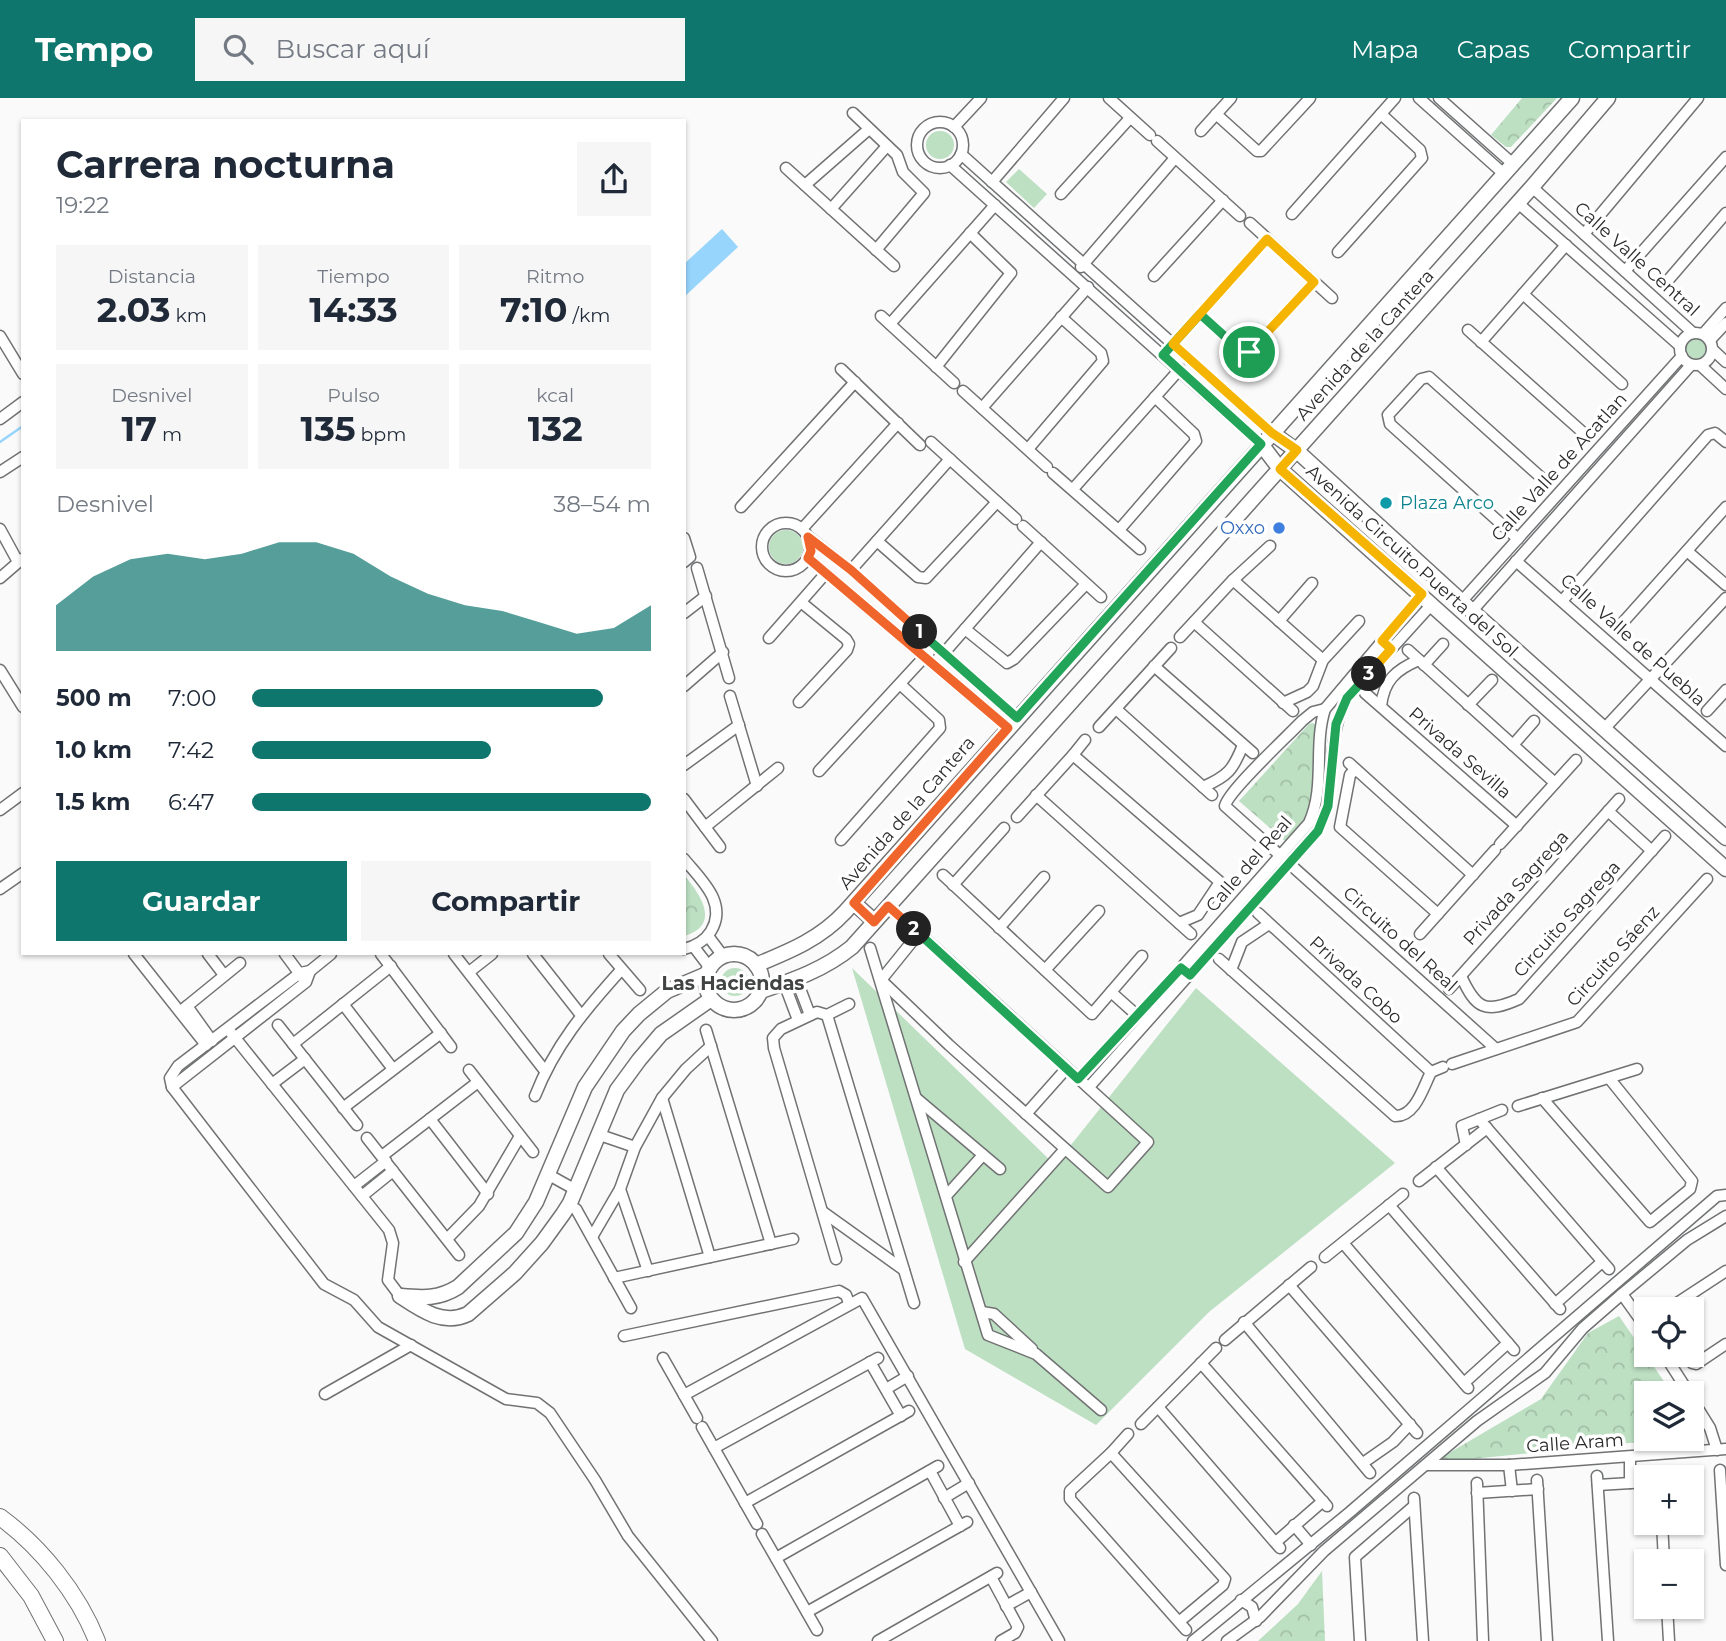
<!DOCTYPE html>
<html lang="es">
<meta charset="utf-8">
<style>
:root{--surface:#fff;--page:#f6f6f7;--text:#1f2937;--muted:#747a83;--accent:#0f766e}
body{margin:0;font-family:Montserrat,sans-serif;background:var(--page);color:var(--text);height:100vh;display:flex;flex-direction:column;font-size:26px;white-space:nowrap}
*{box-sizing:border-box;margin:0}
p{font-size:23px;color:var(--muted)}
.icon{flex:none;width:38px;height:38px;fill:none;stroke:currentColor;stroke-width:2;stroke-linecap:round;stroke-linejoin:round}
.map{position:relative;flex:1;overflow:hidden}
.side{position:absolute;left:21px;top:21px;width:665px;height:836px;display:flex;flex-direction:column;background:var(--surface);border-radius:0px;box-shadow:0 2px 5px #0004}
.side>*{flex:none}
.fabs{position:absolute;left:1634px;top:1199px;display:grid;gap:14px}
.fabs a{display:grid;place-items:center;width:70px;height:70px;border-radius:0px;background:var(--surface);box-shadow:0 2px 5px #0004;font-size:35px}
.pin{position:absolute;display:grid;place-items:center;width:60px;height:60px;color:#fff;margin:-30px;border:4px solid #fff;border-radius:50%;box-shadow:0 2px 7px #0007}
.km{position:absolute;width:35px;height:35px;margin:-18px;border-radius:50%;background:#222;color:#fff;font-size:19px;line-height:35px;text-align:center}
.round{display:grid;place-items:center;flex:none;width:74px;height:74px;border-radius:0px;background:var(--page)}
.overview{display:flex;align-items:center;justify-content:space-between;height:119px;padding:0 35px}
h1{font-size:38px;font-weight:700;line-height:52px}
.figures{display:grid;grid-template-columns:repeat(3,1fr);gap:10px;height:119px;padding:7px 35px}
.figures div{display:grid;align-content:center;border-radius:0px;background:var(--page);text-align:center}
.figures b{font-size:35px;font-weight:700}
.figures small{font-size:19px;font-weight:400}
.figures p{font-size:19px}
.chart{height:196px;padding:14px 35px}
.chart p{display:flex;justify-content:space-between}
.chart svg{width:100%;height:126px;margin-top:7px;fill:var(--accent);opacity:.7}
.button{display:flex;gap:14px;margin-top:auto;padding:14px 35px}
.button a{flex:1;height:80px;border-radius:0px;background:var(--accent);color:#fff;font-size:28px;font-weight:700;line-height:80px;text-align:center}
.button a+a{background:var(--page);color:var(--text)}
ul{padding:0 35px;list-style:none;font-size:23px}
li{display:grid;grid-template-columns:112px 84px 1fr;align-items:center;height:52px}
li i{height:18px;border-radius:9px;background:var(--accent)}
header{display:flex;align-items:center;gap:42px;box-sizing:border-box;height:98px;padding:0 35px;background:var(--accent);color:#fff}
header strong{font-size:33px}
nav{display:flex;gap:38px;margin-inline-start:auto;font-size:24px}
.search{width:490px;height:63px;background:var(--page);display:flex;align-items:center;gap:18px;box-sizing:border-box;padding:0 24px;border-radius:0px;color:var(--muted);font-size:26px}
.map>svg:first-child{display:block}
</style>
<header>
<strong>Tempo</strong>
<div class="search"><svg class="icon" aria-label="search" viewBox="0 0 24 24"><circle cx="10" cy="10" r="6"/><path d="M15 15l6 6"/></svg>Buscar aquí</div>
<nav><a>Mapa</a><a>Capas</a><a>Compartir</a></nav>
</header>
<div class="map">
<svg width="1726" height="1543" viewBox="0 0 1726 1543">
<defs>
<pattern id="forest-crowns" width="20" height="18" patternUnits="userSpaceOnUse" patternTransform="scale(1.75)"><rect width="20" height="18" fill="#bddfc2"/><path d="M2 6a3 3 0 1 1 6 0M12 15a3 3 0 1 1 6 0" fill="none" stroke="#a3c0a7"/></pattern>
</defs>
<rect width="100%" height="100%" fill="#fafafb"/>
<g fill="#bddfc2">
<circle cx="940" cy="47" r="14"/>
<polygon points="1019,71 1047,96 1034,110 1006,84"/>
<circle cx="1696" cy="252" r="13"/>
<circle cx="786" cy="449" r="17"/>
<polygon points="852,870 1055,1067 1196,890 1395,1065 1209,1214 1096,1327 965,1251"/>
<circle cx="735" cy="884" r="14"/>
</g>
<g fill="url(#forest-crowns)">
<polygon points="1522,0 1557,0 1511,49 1506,49 1491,37"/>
<polygon points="1313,625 1316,627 1314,694 1306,721 1286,744 1239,703 1309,626"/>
<path d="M684,777C700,796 722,827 684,838Z"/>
<polygon points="1619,1218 1672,1295 1647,1295 1647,1340 1669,1341 1432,1365 1541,1301 1588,1235"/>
<polygon points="1322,1473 1325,1543 1258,1543 1298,1506"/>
</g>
<polygon fill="#97d5fc" points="722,131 738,149 684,199 684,166"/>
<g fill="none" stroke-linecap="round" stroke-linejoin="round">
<polyline stroke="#97d5fc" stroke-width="2.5" points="0,344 23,328"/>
<defs>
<g id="minor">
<polyline points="1109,0 1150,37"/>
<polyline points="1419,0 1504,76"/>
<polyline points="1439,0 1513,66"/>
<polyline points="853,15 897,57 903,74 924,95 876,152"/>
<polyline points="1216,16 1257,53 1261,53 1310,0"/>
<circle cx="940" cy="47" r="23"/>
<polyline points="954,29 981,0"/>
<polyline points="1201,33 1231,0"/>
<polyline points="1157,43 1240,118"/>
<polyline points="961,56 1272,335"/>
<polyline points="950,67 1261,346"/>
<polyline points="786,70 894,168"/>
<polyline points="992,84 1064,0"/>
<polyline points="805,87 869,31"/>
<polyline points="1532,89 1693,235"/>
<polyline points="1061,96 1130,20"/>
<polyline points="1518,105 1680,248"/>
<polyline points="831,111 887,48"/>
<polyline points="1292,116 1395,0"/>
<polyline points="1250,125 1332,200"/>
<polyline points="1584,136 1698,0"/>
<polyline points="1338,154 1422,60 1420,52 1381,16"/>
<polyline points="1081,169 1175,60"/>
<polyline points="1625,173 1726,59"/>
<polyline points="1154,178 1223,102"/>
<polyline points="1664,187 1726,115"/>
<polyline points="1523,196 1622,286"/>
<polyline points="1200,216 1241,253 1249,254 1314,184"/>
<polyline points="881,218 954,285"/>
<polyline points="890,226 995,107"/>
<polyline points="1468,232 1588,339"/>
<circle cx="1696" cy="251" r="16"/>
<polyline points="1703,236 1726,210"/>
<polyline points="0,238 23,276"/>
<polyline points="1710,242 1726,225"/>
<polyline points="1481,244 1566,147"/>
<polyline points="1169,251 1267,141"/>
<polyline points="1713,252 1726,264"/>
<polyline points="1700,267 1726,291"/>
<polyline points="936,269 1011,175 970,135"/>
<polyline points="841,271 920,347"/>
<polyline points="963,293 1047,369"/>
<polyline points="982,310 1088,189"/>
<polyline points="0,321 23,304"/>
<polyline points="931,344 1016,421"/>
<polyline points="1028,351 1103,263 1101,255 1061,219"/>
<polyline points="0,374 23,359"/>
<polyline points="1053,375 1140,451"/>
<polyline points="1073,391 1180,271"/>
<polyline points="741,409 855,284"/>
<circle cx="786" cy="449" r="24"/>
<polyline points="1023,428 1101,499"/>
<polyline points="0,431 18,464"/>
<polyline points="802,431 898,325"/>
<polyline points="1119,432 1196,343 1194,336 1155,299"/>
<polyline points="809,439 851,472 1017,620"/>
<polyline points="684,440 690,459 684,464"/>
<polyline points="1518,441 1390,326 1388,317 1421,281 1429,279 1545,383"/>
<polyline points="877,443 918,479 926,480 997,404"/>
<polyline points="1687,453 1726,487"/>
<polyline points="808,460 1008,630"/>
<polyline points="1516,463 1726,648"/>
<polyline points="697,470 729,580"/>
<polyline points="851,472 950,361"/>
<polyline points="0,480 22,461"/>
<polyline points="1233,482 1323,562"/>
<polyline points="1562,503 1708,337 1715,335 1726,344"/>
<polyline points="1461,504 1682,258"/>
<polyline points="1472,513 1691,267"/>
<polyline points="684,515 706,498"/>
<polyline points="1279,523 1312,485"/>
<polyline points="1194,524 1293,613"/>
<polyline points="965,531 1007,565 1014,561 1086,486"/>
<polyline points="1617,531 1726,409"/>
<polyline points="1180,539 1233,482 1270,448"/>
<polyline points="769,540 826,475"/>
<polyline points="1408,552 1555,685"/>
<polyline points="944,555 1041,444"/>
<polyline points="1424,567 1443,546"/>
<polyline points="1154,568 1253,655"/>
<polyline points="0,572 23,609"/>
<polyline points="684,588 723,554"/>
<polyline points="1365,595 1517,728"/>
<polyline points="730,598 757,688"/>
<polyline points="799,604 847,552 849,546 846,541 802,505"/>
<polyline points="1283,605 1307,594 1313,588 1323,562 1359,523"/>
<polyline points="1468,607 1492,582"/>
<path d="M1381,608C1384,583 1395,572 1419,562"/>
<polyline points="1116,611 1212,697"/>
<path d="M1325,611L1313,614L1302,623C1288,638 1228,693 1225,708L1496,951"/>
<polyline points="1707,613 1726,592"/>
<polyline points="1099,629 1171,550"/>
<polyline points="1604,631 1726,500"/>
<polyline points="1513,647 1534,623"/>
<polyline points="1073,657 1220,784 1198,817 1179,825"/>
<polyline points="1349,665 1473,777"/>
<polyline points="684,667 739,627"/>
<polyline points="1355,671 1350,677 1340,729 1438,816"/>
<polyline points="819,673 929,554"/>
<path d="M1203,689C1228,678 1233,672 1243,647"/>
<polyline points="1036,697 1191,836"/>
<polyline points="684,701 720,749"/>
<polyline points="0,712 23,695"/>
<polyline points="1608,713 1652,753"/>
<polyline points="1017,719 1073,657 1085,642"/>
<polyline points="705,729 778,670"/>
<polyline points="841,742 940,630 939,622 900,586"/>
<polyline points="1500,746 1576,662"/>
<path d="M684,761C701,782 728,805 711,833C705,843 696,848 684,851"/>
<polyline points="943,777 1092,916 1142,858"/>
<polyline points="953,787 1004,730"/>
<polyline points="0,791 23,775"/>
<polyline points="888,808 919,835 1148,1044 1108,1089 949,947 881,882 919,835"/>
<polyline points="1258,815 1431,974"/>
<polyline points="999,830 1044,779"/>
<polyline points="1420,836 1495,752"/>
<polyline points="708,838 723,858"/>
<polyline points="694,849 710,870"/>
<polyline points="870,850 988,1237 1036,1256 1101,1312"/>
<polyline points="134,856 206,947"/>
<polyline points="208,856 224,877"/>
<polyline points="285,856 302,879"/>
<polyline points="331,856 310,873 300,875 178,968 170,980 172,989 324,1186 354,1202 378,1229 506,1301 537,1305 550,1315 595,1382 628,1438 712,1543"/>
<polyline points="381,856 451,949"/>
<polyline points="454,856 545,973"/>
<polyline points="533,856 581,917"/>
<polyline points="609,856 640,892"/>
<path d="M1219,861L1395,1018C1415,1019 1423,990 1431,974L1443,969"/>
<polyline points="1045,872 1099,813"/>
<polyline points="1231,872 1242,844 1269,826"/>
<polyline points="469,874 492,856"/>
<path d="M1461,878C1476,911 1485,916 1519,901L1665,738"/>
<polyline points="796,880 810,917"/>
<polyline points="784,885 798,922"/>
<polyline points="1449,891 1619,701"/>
<polyline points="1111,894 1140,920"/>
<polyline points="343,906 393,971"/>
<polyline points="187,908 212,943"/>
<polyline points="181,913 240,865"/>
<polyline points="827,917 914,1205"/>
<polyline points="278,927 357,1027"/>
<polyline points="228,931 389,1132 393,1145 388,1182 400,1198"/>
<polyline points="706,932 771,1146"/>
<polyline points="293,946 391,868"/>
<polyline points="1452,966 1577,924 1707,781"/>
<polyline points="469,972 533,1054"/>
<path d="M1078,981L1181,870L1309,725C1326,688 1313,648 1325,611L1422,496"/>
<polyline points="272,986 305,961"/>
<polyline points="172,989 306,884 310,873"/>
<path d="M1089,989L1318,732C1339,690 1324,642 1347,600L1432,506"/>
<path d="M535,998C555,947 585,912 621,872"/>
<polyline points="662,1000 710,1159"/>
<polyline points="916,1000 1000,1071"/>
<polyline points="1542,1000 1650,1124 1690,1091 1692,1083 1609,980"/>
<polyline points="1518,1008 1637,971"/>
<polyline points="343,1010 441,935"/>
<polyline points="1026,1016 1066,971"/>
<polyline points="430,1021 488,1096"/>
<polyline points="1479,1021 1609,1171"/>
<polyline points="597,1036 635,1049"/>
<polyline points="367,1040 459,1157"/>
<polyline points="1466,1047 1462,1028 1502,1012"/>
<polyline points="382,1058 478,984"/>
<polyline points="1436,1069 1560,1211"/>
<polyline points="549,1077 576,1092"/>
<polyline points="1419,1083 1487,1030"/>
<polyline points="354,1088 386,1063"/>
<polyline points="620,1091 648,1173"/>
<polyline points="362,1098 393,1073"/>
<polyline points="946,1098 983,1057"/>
<polyline points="1389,1107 1514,1252"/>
<polyline points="576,1111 631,1210"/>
<polyline points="823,1114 904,1172"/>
<polyline points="592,1139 620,1091 635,1049 662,1000 686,971 711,948"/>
<polyline points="447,1141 479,1108 520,1038"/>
<polyline points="1343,1145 1468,1290"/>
<polyline points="1325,1159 1403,1096"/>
<polyline points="836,1161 774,950 773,940 781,931 817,914 827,917 849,906"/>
<polyline points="964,1164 1065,1051"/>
<polyline points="614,1180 793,1141"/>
<polyline points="1289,1187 1417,1335"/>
<polyline points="1622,1196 1647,1231"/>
<polyline points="1555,1206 1602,1164"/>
<polyline points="1668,1211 1726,1173"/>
<polyline points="982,1214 994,1216 1032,1251"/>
<polyline points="1244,1224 1370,1375"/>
<polyline points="624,1238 839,1193 846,1197 849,1205"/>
<polyline points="1225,1242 1311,1169"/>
<polyline points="1664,1256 1689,1295"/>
<polyline points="1686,1256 1692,1265 1696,1266 1726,1246"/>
<polyline points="663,1260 697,1320"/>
<polyline points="870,1264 901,1318"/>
<polyline points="1201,1265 1327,1408"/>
<polyline points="1464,1285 1508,1245"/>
<polyline points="886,1291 908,1278"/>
<polyline points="325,1296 411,1247"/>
<polyline points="684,1297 862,1200 1059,1543"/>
<polyline points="1692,1301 1710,1330 1717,1352"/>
<polyline points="1158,1309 1280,1450"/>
<polyline points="1141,1326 1216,1250"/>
<polyline points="702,1329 757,1426"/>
<polyline points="714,1350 878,1260"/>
<polyline points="1111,1355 1128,1336"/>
<polyline points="1363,1365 1393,1344 1410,1326"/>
<polyline points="1426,1367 1509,1367 1726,1351"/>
<polyline points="1509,1367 1512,1393"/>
<polyline points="1720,1372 1726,1467"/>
<polyline points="930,1373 960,1428"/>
<polyline points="1659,1375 1659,1379"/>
<polyline points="1597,1378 1608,1543"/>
<polyline points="1537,1382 1547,1543"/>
<polyline points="1477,1385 1483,1543"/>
<polyline points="1630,1385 1630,1359"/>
<polyline points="1598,1387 1647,1384"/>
<polyline points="1477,1395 1538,1391"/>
<polyline points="944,1400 969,1385"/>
<polyline points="1414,1400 1423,1543"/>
<polyline points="745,1405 909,1313"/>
<polyline points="1662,1424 1664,1463"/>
<polyline points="1294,1427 1311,1447"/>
<polyline points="762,1436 817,1532"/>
<polyline points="1276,1444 1323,1403"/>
<polyline points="776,1460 938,1368"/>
<polyline points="991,1479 1018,1529 1015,1535 1001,1543"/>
<polyline points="1241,1502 1252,1509 1256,1523"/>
<polyline points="1006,1508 1031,1494"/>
<polyline points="1667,1508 1669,1543"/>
<polyline points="807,1514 967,1424"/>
<polyline points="1180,1523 1223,1487 1225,1481 1111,1355 1070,1393 1070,1401 1186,1532"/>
<polyline points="878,1543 997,1475"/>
<polyline points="1193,1543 1350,1414 1717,1098 1726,1097"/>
<polyline points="1227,1543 1260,1519 1324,1453 1477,1323 1545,1275 1583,1230 1622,1196 1687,1142 1726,1118"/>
<polyline points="1360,1543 1355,1459 1414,1408"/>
</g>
<g id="tertiary">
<polyline points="1272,335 1297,353 1472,513 1726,740"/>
<polyline points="1261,346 1280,371 1726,771"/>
<polyline points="854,805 874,823"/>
<circle cx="734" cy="884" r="28"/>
<path d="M756,867C790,853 820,841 845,814L1572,0"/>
<path d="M761,893C794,882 825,871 852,849L1532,89L1608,0"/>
<path d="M400,1198C421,1212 443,1228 468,1216L515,1175L542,1145L563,1116L570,1105L617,992L639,962L661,936L711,901"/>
<path d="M401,1198C423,1200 439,1201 458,1189L516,1135L536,1104L585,989L623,933L639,916L667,893L707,876"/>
</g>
<g id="secondary">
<path d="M0,1419C41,1449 78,1495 97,1543"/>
<polyline points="0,1458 31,1498 55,1543"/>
</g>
</defs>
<use href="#minor" stroke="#717273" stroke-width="13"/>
<use href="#tertiary" stroke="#717273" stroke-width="17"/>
<use href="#secondary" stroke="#717273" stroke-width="18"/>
<use href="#minor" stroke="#fff" stroke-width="10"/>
<use href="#tertiary" stroke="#fff" stroke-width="14"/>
<use href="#secondary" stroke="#fff" stroke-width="16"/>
</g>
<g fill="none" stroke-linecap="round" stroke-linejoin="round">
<defs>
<polyline id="split-1" points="920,534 1017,620 1261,346 1163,257 1200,216 1241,253 1249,254"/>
<polyline id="split-2" points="914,831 888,808 874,824 854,805 1008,630 808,460 811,453 808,439 851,472 920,534"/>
<polyline id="split-3" points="914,831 1078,981 1181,870 1190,877 1318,733 1328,708 1336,626 1347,600 1369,576"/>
<polyline id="split-4" points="1249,254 1314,184 1267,141 1173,246 1272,335 1297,352 1280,371 1422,496 1382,543 1391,551 1369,576"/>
</defs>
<use href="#split-1" stroke="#fff" stroke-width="14"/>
<use href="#split-2" stroke="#fff" stroke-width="14"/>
<use href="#split-3" stroke="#fff" stroke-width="14"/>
<use href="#split-4" stroke="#fff" stroke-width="14"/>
<use href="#split-1" stroke="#22a559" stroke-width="9"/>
<use href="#split-2" stroke="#f0652b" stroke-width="9"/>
<use href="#split-3" stroke="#22a559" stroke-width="9"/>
<use href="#split-4" stroke="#f5b400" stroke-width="9"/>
</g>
<circle fill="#0f9aa8" stroke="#fff" stroke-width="2.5" cx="1386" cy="405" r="7"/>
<circle fill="#3f7fe0" stroke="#fff" stroke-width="2.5" cx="1279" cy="430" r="7"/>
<g text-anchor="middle" stroke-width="7" stroke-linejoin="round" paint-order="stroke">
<g font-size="18" fill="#2c2c2d" stroke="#fff">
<text transform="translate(1637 161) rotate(42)" y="6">Calle Valle Central</text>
<text transform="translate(1365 247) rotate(-48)" y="6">Avenida de la Cantera</text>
<text transform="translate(1559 369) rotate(-48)" y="6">Calle Valle de Acatlan</text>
<text transform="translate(1412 463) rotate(42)" y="6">Avenida Circuito Puerta del Sol</text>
<text transform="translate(1633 542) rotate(42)" y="6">Calle Valle de Puebla</text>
<text transform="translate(1460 655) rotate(41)" y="6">Privada Sevilla</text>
<text transform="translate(907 715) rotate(-49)" y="6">Avenida de la Cantera</text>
<text transform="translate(1249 766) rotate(-49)" y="6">Calle del Real</text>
<text transform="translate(1516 790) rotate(-48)" y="6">Privada Sagrega</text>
<text transform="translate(1567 821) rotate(-48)" y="6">Circuito Sagrega</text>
<text transform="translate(1400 841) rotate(42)" y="6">Circuito del Real</text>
<text transform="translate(1613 858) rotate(-48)" y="6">Circuito Sáenz</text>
<text transform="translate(1356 882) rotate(43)" y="6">Privada Cobo</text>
<text transform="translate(1575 1345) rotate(-4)" y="6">Calle Aram</text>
</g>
<g font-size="18" fill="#0d838f" stroke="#fff" text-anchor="start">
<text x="1400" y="411">Plaza Arco</text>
</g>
<g font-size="18" fill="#366cbe" stroke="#fff" text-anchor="end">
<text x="1265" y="436">Oxxo</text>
</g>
<g font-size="19" font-weight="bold" fill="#424343" stroke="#fff">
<text x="733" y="892">Las Haciendas</text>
</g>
</g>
</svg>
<div class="fabs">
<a><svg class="icon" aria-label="locate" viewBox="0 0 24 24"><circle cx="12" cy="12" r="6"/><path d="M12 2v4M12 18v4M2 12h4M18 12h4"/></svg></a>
<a><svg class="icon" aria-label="layers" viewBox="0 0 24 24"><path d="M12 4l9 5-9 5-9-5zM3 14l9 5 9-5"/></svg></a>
<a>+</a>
<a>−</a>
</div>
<div class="pin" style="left:1249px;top:254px;background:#1e9e55"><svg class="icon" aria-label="arrive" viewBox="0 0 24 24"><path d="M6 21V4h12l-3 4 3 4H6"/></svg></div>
<b class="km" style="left:920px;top:534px">1</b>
<b class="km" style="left:914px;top:831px">2</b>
<b class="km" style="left:1369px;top:576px">3</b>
<section class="side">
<div class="overview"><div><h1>Carrera nocturna</h1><p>19:22</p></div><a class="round"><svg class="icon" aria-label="share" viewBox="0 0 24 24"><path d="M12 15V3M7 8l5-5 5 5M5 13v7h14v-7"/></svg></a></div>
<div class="figures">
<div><p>Distancia</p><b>2.03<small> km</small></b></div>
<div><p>Tiempo</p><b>14:33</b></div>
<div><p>Ritmo</p><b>7:10<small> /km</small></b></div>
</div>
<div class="figures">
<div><p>Desnivel</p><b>17<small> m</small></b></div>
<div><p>Pulso</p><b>135<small> bpm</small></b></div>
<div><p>kcal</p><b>132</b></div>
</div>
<div class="chart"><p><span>Desnivel</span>38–54 m</p>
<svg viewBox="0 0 160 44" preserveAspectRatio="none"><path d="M0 44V28L10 18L20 12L30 10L40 12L50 10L60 6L70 6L80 10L90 18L100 24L110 28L120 30L130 34L140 38L150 36L160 28V44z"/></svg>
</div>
<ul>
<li><b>500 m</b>7:00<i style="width:88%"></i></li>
<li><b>1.0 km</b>7:42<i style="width:60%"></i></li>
<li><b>1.5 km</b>6:47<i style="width:100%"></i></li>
</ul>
<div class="button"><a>Guardar</a><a>Compartir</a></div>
</section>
</div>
